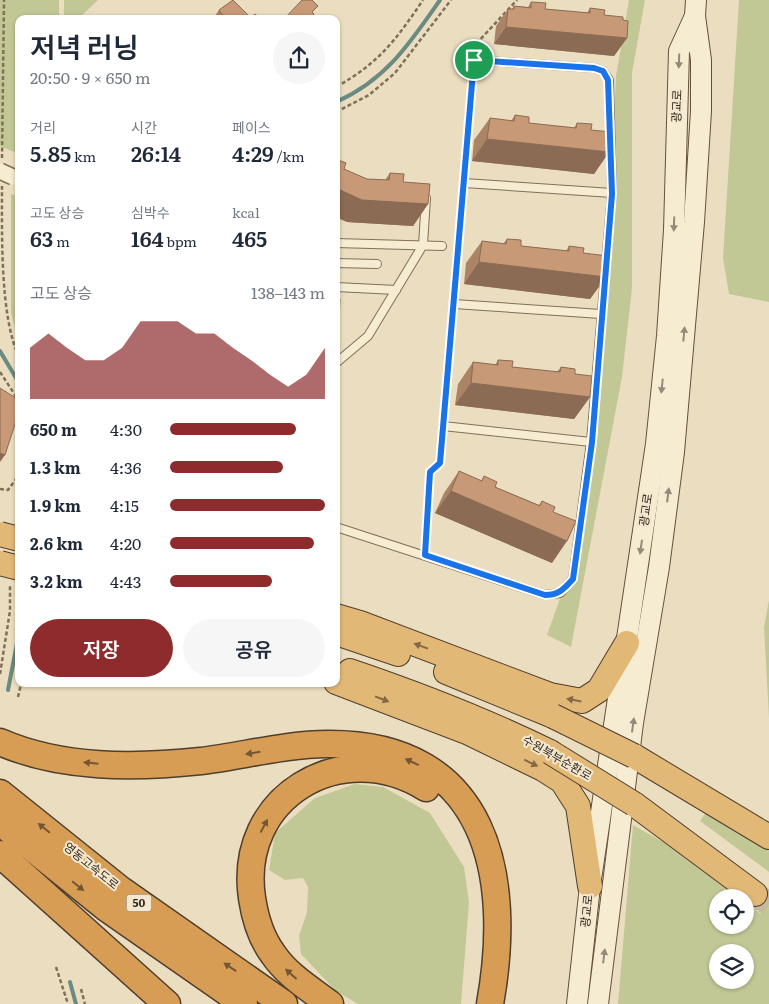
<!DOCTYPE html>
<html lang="ko">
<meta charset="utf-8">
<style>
:root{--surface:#fff;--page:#f6f6f7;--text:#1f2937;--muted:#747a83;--accent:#8e2c2d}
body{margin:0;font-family:Literata,"Noto Sans KR",serif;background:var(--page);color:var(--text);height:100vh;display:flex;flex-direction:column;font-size:19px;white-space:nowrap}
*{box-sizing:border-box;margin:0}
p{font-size:16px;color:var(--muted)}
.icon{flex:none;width:28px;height:28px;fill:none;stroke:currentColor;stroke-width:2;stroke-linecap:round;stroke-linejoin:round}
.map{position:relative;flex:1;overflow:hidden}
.panel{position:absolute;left:15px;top:15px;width:325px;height:672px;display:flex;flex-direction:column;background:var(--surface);border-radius:10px;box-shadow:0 1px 4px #0004}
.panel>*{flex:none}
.fabs{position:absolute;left:709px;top:889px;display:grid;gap:10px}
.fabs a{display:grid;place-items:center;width:45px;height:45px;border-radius:50%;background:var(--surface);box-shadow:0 1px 4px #0004;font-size:25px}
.pin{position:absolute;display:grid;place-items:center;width:42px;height:42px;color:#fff;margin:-21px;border:2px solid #fff;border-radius:50%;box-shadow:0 1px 5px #0007}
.round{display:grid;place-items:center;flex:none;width:52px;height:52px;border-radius:26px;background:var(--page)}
.summary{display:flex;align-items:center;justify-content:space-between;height:85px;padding:0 15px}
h1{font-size:28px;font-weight:600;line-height:38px}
.stats{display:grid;grid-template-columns:repeat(3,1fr);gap:8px;height:85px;padding:5px 15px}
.stats div{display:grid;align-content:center}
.stats b{font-size:21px;font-weight:600}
.stats small{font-size:14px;font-weight:400}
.stats p{font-size:14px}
.chart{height:140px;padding:10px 15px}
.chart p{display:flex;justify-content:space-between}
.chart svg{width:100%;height:90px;margin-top:5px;fill:var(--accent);opacity:.7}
.primary-button{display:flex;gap:10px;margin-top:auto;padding:10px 15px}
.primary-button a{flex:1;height:58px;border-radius:30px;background:var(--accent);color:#fff;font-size:20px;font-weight:600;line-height:58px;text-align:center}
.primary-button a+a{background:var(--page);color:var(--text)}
ul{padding:0 15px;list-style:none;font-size:16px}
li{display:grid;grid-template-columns:80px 60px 1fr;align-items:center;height:38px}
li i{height:12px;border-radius:6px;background:var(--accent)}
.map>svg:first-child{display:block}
</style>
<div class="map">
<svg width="769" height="1004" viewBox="0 0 769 1004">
<rect width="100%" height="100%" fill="#ebdec0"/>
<g fill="#c2c895" fill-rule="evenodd">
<polygon points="0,0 59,0 59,19 19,19 19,154 0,146"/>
<polygon points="64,0 98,0 78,19 64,19"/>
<polygon points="629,0 645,0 632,73 632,288 622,377 571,647 547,635 572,565 608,283 616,76"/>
<polygon points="739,0 769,0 769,302 729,294 723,258"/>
<polygon points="11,194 19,197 19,342 11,313"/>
<polygon points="769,600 769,718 764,627"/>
<polygon points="355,784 383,787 430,813 464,867 469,902 461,1004 358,1004 336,991 301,954 299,936 307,912 308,887 303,878 285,880 269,870 275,833 315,798"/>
<polygon points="710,807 769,835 769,872 700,821"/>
<path d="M633,825L665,843L739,897L718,898V925H745V902L761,914L769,902V1004H618ZM718,952H745V980H718Z"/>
</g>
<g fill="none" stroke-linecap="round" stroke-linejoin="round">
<g stroke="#6a8a82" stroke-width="4">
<path d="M336,102C386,80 410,43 440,0"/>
<polyline points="0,351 19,383"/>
<polyline points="8,690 19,633"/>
<polyline points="70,982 76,1004"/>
</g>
<polyline stroke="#c6b99f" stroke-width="24" stroke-dasharray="24 12" stroke-linecap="butt" points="755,894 769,904"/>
<defs>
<g id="service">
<polyline points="464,183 612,193"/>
<polyline points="336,243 442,246"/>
<polyline points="336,263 377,264"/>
<polyline points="336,287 396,290"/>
<polyline points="454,304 601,314"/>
<polyline points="336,363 368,336 423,245 426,198"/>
<polyline points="443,426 591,442"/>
<polyline points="336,527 545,595 560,593 573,579 591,442 612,193 609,80 603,71 594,68 474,60"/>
</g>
<g id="secondary">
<polyline points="577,1004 590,886 656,444 667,336 674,230 679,51 695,16"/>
<polyline points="598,1004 633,723 659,567 674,452 694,222 701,111 701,60 695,16 696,0"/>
</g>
<g id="trunk">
<polyline points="336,616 360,623 550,695 582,701 599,690 627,643"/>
<polyline points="336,633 398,654"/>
<path d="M350,671C418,694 485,720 550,752"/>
<polyline points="446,672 553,716"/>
<polyline points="336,682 467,732 543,769 562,781 578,806 590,886"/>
<polyline points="634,756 769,837"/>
<polyline points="634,804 755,894"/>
</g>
<g id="motorway">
<path d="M0,742C62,769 135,768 201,761C243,756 285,744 328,744C488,743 513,876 490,1004"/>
<polyline points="0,793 121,890 284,1004"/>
<polyline points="0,822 105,907 244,1004"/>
<polyline points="0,854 167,1004"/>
<path d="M330,1004C310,989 287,975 273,954C261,938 255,918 252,898C237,797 341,735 426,788"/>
</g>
</defs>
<use href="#service" stroke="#826f59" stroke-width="10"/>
<use href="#secondary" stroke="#64503c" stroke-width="22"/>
<use href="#trunk" stroke="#503e2d" stroke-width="26"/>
<use href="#motorway" stroke="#503e2d" stroke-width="29"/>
<g stroke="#826f59" stroke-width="2.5" stroke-dasharray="4 2.5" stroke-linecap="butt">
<polyline points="476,50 476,44 517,0"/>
<path d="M336,87C379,63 396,40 423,0"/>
<polyline points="336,112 369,95 395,73 451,0"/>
<polyline points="2,158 4,0"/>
<polyline points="465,175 474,71"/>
<path d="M2,186C2,235 0,317 19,357"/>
<polyline points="455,294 463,193"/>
<polyline points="0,372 19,401"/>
<polyline points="444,416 453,312"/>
<polyline points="0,489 8,490 19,475"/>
<polyline points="426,547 430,473 440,463 442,434"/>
<polyline points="0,674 10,611 10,584"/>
<polyline points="18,697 21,684"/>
<polyline points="56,967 68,1004"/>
<polyline points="81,989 85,1004"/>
</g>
<use href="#service" stroke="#f6ecd2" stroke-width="8"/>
<use href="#secondary" stroke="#f6ecd2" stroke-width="20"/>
<use href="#trunk" stroke="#e2b876" stroke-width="24"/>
<use href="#motorway" stroke="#d79d54" stroke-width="26"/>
<defs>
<polyline id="minor-bridge" points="0,171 13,177"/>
<g id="trunk-bridge">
<polyline points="0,534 19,539"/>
<polyline points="0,563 19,568"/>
<polyline points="553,716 634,756"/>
<polyline points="550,752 634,804"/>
</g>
</defs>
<use href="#minor-bridge" stroke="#826f59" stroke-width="18" stroke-linecap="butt"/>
<use href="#trunk-bridge" stroke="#503e2d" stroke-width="26" stroke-linecap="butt"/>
<use href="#minor-bridge" stroke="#f6ecd2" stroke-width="15"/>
<use href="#trunk-bridge" stroke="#e2b876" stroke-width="24"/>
</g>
<g fill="#ab8466">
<polygon points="531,2 545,9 587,13 590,8 604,15 623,20 627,38 614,56 494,44 496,26 508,9 512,9 514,6 528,7"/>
<polygon points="219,10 251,18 261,19 213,19"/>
<polygon points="515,115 529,123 574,128 577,123 591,130 609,152 594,174 472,161 474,140 490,118 511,121"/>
<polygon points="336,159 344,169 367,179 385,180 390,173 403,182 428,204 413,226 347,222 336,217"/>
<polygon points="507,239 521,246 566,251 569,246 583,253 606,277 590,299 464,284 466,263 482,241 503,244"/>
<polygon points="498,360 512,367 557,372 561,367 575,374 590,397 574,419 455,405 458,384 473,362 495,365"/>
<polygon points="459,471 481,481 484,476 495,487 539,505 542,501 553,512 552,563 435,513 444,493"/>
</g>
<g fill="#8b6b53">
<polygon points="506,27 627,38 614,56 494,44"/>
<polygon points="487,139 609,152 594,174 472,161"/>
<polygon points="336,188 428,204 413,226 347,222 336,217"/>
<polygon points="479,262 606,277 590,299 464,284"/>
<polygon points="471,383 590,397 574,419 455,405"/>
<polygon points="0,453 5,455 0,462"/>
<polygon points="451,491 567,541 552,563 435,513"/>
</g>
<g fill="#c79977" stroke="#8b6b53">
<polygon points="233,0 251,18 255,14 261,19 225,19 219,10"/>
<polygon points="302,0 312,0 318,6 312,12 314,14 309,19 284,19"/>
<polygon points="531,2 546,3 545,9 590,13 590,8 605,10 604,15 623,17 623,20 628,21 627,38 506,27 508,9 514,9 514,6 531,8"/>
<polygon points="515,115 529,117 529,123 576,128 577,123 592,124 591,130 611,132 609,152 487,139 490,118 514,121"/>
<polygon points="336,159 346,163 344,169 367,179 389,180 390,173 404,174 403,182 430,184 428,204 362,200 336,188"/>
<polygon points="507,239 521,240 521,246 569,251 569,246 584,248 583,253 608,256 606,277 479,262 482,241 506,244"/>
<polygon points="336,299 340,299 339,319 336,319"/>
<polygon points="498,360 513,361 512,367 560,372 561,367 575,369 575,374 592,376 590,397 471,383 473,362 498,365"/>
<polygon points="0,388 19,400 19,412 5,455 0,453"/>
<polygon points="459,471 482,481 484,476 497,482 495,487 540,506 542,501 555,507 553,512 576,521 567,541 451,491"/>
</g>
<defs><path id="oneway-solid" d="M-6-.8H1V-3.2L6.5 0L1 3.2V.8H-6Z" transform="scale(1.25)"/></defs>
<g fill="#948a77">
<use href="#oneway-solid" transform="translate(679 61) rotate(92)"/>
<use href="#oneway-solid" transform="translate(674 224) rotate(92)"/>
<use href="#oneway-solid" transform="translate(684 334) rotate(-85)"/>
<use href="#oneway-solid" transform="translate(662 386) rotate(96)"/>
<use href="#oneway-solid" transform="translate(668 495) rotate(-83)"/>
<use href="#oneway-solid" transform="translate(641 547) rotate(98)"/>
<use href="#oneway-solid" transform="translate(633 725) rotate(-82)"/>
<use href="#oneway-solid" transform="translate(604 956) rotate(-83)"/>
</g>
<g fill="#826844">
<use href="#oneway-solid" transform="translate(421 646) rotate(-160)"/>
<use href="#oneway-solid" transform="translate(382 699) rotate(21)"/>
<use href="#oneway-solid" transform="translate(574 700) rotate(-169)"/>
<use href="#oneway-solid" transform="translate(531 763) rotate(26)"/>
</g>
<g fill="#755632">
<use href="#oneway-solid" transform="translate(253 753) rotate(171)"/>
<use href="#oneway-solid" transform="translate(412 762) rotate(-155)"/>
<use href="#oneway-solid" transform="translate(91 763) rotate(-174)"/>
<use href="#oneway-solid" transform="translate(264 826) rotate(-62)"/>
<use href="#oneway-solid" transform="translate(44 828) rotate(-141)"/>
<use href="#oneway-solid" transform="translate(78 886) rotate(39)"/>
<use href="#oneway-solid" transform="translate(230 967) rotate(-146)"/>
<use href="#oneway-solid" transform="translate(291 974) rotate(-138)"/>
</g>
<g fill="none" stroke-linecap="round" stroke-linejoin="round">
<defs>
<path id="route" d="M474,60L594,68L603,71L608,80L612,194L592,442L573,579C564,589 559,595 545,595L425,555L430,472L440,463Z"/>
</defs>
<use href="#route" stroke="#fff" stroke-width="10"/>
<use href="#route" stroke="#1a73e8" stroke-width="6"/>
</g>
<g text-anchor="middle" stroke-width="4" stroke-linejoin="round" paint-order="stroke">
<rect fill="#f3e8cf" stroke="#6d6152" stroke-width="1" x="126.5" y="894.5" width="25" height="17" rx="4"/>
<g font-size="11" font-weight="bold" fill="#33271c">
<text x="139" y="907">50</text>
</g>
<g font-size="12" fill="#33271c" stroke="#f3e8cf">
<text transform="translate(677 106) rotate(-88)" y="4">광교로</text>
<text transform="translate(646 510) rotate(-82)" y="4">광교로</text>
<text transform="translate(557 758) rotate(30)" y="4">수원북부순환로</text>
<text transform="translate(91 866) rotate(39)" y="4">영동고속도로</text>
<text transform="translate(587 911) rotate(-84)" y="4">광교로</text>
</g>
</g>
</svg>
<div class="fabs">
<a><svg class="icon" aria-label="locate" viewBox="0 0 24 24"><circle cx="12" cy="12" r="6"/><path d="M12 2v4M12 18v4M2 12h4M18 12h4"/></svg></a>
<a><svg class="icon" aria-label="layers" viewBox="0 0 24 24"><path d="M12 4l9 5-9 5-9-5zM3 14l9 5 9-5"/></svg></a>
</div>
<div class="pin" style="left:474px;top:60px;background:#1e9e55"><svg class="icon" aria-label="arrive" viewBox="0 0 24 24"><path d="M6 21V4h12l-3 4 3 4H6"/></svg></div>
<section class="panel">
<div class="summary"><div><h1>저녁 러닝</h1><p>20:50 · 9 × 650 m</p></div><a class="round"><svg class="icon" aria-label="share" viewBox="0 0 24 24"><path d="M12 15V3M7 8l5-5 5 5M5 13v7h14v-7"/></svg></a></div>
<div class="stats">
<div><p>거리</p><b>5.85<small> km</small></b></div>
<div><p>시간</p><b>26:14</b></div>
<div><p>페이스</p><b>4:29<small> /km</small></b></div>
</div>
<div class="stats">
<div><p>고도 상승</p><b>63<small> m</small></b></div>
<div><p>심박수</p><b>164<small> bpm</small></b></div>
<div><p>kcal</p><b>465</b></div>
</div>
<div class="chart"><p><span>고도 상승</span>138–143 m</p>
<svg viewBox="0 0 160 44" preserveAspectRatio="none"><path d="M0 44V19L10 12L20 19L30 25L40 25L50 19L60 6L70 6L80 6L90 12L100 12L110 19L120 25L130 32L140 38L150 32L160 19V44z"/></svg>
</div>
<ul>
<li><b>650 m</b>4:30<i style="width:81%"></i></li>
<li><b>1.3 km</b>4:36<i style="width:73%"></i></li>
<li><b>1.9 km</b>4:15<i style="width:100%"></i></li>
<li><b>2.6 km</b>4:20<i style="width:93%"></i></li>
<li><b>3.2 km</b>4:43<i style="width:66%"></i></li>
</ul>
<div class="primary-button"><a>저장</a><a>공유</a></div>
</section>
</div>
